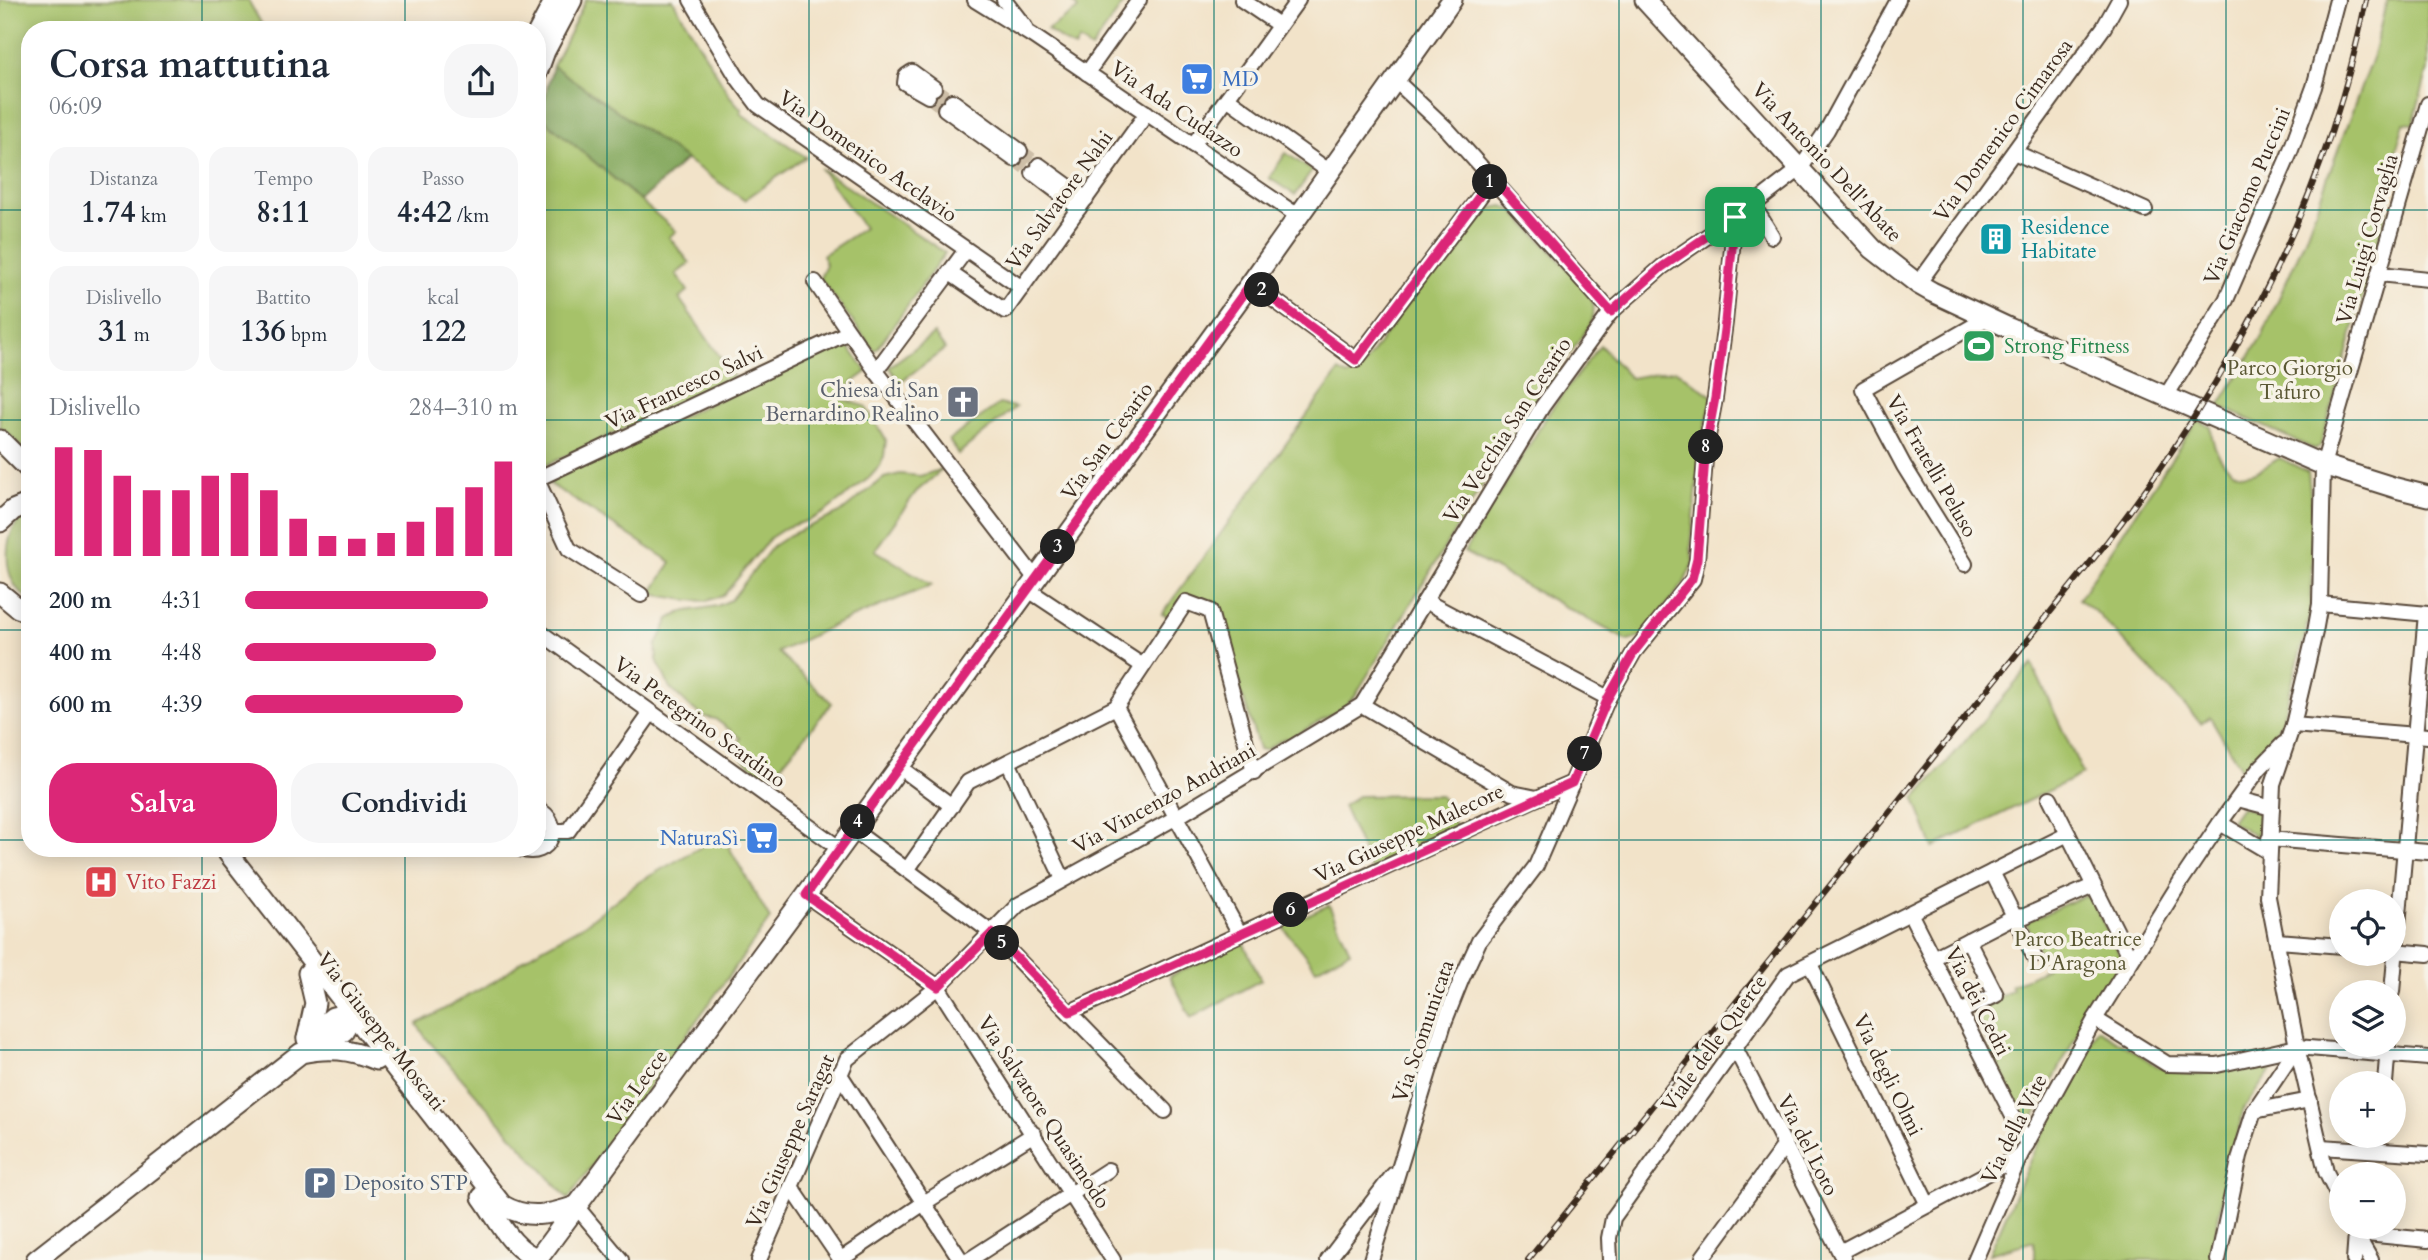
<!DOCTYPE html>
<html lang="it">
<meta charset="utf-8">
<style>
:root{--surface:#fff;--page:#f6f6f7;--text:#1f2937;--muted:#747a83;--accent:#db2777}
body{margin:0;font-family:Cardo,serif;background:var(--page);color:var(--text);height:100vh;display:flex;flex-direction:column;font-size:26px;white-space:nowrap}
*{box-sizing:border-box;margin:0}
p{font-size:23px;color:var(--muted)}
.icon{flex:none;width:38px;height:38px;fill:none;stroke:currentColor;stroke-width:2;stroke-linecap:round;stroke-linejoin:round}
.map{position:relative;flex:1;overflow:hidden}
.sheet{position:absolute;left:21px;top:21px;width:525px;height:836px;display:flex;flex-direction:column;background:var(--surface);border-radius:28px;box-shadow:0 4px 18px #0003}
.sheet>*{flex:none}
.controls{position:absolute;left:2329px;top:889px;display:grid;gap:14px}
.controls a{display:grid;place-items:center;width:77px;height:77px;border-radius:50%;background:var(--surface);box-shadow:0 4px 18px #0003;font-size:35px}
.pin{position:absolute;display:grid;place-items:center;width:60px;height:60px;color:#fff;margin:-30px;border-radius:14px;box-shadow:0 4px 10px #0006}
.km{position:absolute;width:35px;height:35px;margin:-18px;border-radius:50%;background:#222;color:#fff;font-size:19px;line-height:35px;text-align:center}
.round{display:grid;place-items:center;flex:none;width:74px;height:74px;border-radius:28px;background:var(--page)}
.overview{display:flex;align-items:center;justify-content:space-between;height:119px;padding:0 28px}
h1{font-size:38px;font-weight:800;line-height:52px}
.stats{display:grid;grid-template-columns:repeat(3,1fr);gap:10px;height:119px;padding:7px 28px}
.stats div{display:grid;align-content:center;border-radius:18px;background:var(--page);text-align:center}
.stats b{font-size:30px;font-weight:800}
.stats small{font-size:19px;font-weight:400}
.stats p{font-size:19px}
.chart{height:196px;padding:14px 28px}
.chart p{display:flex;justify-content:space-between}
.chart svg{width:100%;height:126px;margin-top:7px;stroke:var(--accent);stroke-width:6}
.primary-button{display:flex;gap:14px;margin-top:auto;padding:14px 28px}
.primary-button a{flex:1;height:80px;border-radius:28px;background:var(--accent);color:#fff;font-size:28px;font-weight:800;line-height:80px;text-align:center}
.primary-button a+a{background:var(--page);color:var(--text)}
ul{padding:0 28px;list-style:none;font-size:23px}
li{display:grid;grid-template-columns:112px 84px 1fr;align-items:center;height:52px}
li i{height:18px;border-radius:9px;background:var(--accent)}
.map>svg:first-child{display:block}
</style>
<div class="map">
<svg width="2428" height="1260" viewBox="0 0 2428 1260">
<rect width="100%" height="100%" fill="#f7f3e8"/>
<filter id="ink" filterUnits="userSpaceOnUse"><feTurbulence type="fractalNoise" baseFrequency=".0143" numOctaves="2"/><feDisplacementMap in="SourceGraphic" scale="14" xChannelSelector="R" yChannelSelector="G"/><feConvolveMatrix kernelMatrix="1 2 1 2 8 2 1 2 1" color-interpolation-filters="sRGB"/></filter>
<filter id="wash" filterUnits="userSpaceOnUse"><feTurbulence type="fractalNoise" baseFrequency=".00686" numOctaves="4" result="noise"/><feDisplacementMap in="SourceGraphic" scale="28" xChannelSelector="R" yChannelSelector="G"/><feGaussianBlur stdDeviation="1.57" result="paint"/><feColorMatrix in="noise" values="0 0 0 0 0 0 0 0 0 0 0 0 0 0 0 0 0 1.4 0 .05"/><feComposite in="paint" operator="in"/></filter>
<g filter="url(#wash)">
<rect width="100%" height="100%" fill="#f2e3c9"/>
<g fill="#a6c269" stroke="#707644" stroke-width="2">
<polygon points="0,0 248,0 265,30 30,30 30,455 0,426"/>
<polygon points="586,0 673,0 729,95 742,110 740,113 806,157 744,200 553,66"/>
<polygon points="1072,0 1126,0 1091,49 1079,41 1074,48 1047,30 1078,9"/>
<polygon points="2387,0 2428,0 2428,69 2413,124 2404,123 2380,208 2387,210 2320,447 2314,449 2219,406 2262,336 2303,244 2373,55"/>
<polygon points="540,116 676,231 669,237 690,263 676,274 688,291 679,298 734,377 542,467 537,434 537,126"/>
<polygon points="1286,153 1312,171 1295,195 1269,178"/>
<polygon points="820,168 945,253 877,349 874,350 820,278 826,265 823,255 864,228"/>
<path d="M1503,206L1513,211C1529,229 1586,284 1593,303C1595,311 1593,318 1590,325L1512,436L1355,696L1343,708L1286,740L1285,738L1265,750L1259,749L1244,700L1238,692L1216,610C1204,600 1193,596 1178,602L1173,615L1169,617L1162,614L1339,371L1348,376L1359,372L1430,271L1480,217L1492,208Z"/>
<polygon points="934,334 945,349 900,382 889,367"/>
<polygon points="844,341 867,372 852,383 841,399 865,406 886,440 884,456 880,466 869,478 825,512 810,520 787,527 770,538 724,595 707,601 686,600 651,594 671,562 550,484 560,473"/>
<polygon points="1600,345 1630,378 1676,370 1713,397 1701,443 1691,547 1693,563 1684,583 1641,637 1628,641 1464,552 1550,411"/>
<polygon points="999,404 1016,407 958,454 949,440"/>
<path d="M2197,420L2211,427C2211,449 2228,482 2255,472C2263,469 2272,462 2280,458L2308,472L2313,518L2311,613L2281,723L2246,777L2210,717L2201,723L2097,613L2079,599Z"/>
<path d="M943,469L916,492L875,550L932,585L834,625L778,652L832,703L781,765L785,769L779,779C760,774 745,765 735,748L741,738L715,719L705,717L690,707L670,688L657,660L656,646L669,619L682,612L717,606L731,600L773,546L790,535L840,513L884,478L900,474L920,476Z"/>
<path d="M30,512V599C0,586 0,526 30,512Z"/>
<polygon points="2032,664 2083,774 1933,847 1915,799"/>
<polygon points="1440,795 1457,829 1371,870 1343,806 1358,796"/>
<polygon points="2241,807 2262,813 2262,836 2259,838 2231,821"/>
<polygon points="722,835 770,919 568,1199 426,1038 417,1024 495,981 533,953 584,925 639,882"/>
<polygon points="2085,895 2090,898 2123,960 2090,1010 2033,1118 2029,1124 2024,1124 1973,1010 2013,990 2011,986 2047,968 2026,922"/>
<polygon points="1329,905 1350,951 1316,969 1282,926"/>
<polygon points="1243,942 1261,980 1191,1018 1170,976"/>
<polygon points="2098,1029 2159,1067 2195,1075 2279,1059 2244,1108 2226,1179 2210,1260 2034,1260 2034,1241 1989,1254 2034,1151"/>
</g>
<polygon fill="#84a85d" stroke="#60693e" stroke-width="2" points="553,66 686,159 641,201 540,116"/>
</g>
<g filter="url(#ink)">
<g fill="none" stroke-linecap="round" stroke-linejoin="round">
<g stroke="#cdbea7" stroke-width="14" stroke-dasharray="14 7" stroke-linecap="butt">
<polyline points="934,88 952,101"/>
<polyline points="928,96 945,109"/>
<polyline points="1020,151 1039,165"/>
<polyline points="1014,159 1033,173"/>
</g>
<defs>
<g id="street">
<polyline points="691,0 737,77 758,105 1022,288"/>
<polyline points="975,0 1033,36 1298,216"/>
<polyline points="1004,0 1025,27"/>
<polyline points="1242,0 1279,25"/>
<polyline points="1087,73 1139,0"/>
<polyline points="1395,80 1447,129 1611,312"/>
<polyline points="928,96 905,83 906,76 912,72 934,88"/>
<polyline points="1227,98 1330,172"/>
<polyline points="952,101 1020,151"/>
<polyline points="945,109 1014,159"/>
<polyline points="1193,145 1298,0"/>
<polyline points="2014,152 2145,210"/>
<polyline points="1039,165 1086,199"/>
<polyline points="1033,173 1079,208"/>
<polyline points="1753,205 1772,236"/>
<polyline points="950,273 1005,311 1147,113"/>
<polyline points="2379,274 2428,279"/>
<polyline points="815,282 876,371 1035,578"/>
<polyline points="1251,283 1356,360 1493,179"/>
<polyline points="1918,284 2104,27 2119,0"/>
<polyline points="876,371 966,250"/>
<polyline points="2166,396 2226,300 2289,155 2314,87 2337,0"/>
<polyline points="537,479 849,332"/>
<polyline points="537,480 569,549 641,595"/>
<polyline points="1965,564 1904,466 1863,389 1987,318"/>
<polyline points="1027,589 1143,666"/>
<polyline points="1425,601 1608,698"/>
<polyline points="2320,604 2428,614"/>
<polyline points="537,630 839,848"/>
<polyline points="1362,705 1512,793 1537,798 1572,783 1536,866 1479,941 1462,978 1444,1023 1371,1260"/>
<polyline points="1116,707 1240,934"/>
<polyline points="2293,725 2428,736"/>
<polyline points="1008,762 1063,879"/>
<polyline points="898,766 952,806"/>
<polyline points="1572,783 1608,698 1634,652 1693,579 1697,560 1706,446 1715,398 1725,322 1735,217"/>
<polyline points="2050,798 2131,960"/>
<polyline points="2238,799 2272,808"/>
<polyline points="2220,823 2269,852"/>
<polyline points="853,830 992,933 1165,1111"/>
<polyline points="553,831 568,831 651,713"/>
<polyline points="2269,839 2428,852"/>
<path d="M521,849C550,860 566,822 537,809"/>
<polyline points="907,870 968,782 1116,707 1186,602 1210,611 1254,772"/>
<polyline points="1992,872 2034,956"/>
<polyline points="806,895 938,987 1113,1260"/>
<polyline points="1910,913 2027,1144"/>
<polyline points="2277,941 2342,946"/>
<polyline points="2394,951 2428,954"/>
<polyline points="1933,958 2013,917 2025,916 2093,886"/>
<polyline points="1810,964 1928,1205"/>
<polyline points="2392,992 2426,614"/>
<polyline points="1070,1012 1537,798"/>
<polyline points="1960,1012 1996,995 1968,940"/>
<polyline points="2095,1019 2167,1064 2217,1065 2297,1047 2428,1058"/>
<polyline points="1735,1048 1844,1260"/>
<polyline points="839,1073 961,1260"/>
<polyline points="2385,1083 2388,1046"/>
<polyline points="2254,1111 2310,1100"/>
<polyline points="2321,1147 2428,1154"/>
<polyline points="792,1188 841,1260"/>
<polyline points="2342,1204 2326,1172 2297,1047 2268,897 2273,784 2293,725 2315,632 2320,604 2323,465 2428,104"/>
<polyline points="576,1206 621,1260"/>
<polyline points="2356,1234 2371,1260"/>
<polyline points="1840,1252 2020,1156"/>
<polyline points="1703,1257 1785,1145"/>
<polyline points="759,1260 847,1059 938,987 1018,905 1177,817 1362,705 1542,407 1611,312 1662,267 1753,205 1800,169 1827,130 1898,0"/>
<polyline points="840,1260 924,1203 1034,1134"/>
<polyline points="969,1260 1108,1170"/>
<polyline points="1328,1260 1393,1175"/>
<polyline points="1610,1260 1609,1238 1613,1218 1788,974 2068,834"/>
<polyline points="1975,1260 2020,1156 2095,1019 2181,881 2220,823 2259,769 2283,744"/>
<polyline points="2218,1260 2240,1156 2254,1111 2297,1047"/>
<polyline points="2354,1260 2356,1233 2428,1240"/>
</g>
<g id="secondary">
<polyline points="1645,0 1873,249 1918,284 1932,292 2009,328 2323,465 2396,488 2428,496"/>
<polyline points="537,34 555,0"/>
<polyline points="537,73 545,51 572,0"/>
<polyline points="0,440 30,470"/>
<polyline points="0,522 13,510 30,503"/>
<polyline points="0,593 18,608 30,612"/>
<path d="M225,849L502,1205C527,1220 550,1215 576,1206"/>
<polyline points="307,1038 333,1017 351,1013 344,1031 322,1048"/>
<polyline points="307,1039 315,1003 308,973"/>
<path d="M482,1197C497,1217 513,1253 539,1258"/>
<path d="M36,1260L301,1053C328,1047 350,1049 376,1060"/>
<polyline points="537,1260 806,895 1251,283 1452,0"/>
</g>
</defs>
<use href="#street" stroke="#564638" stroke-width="18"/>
<use href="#secondary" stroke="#564638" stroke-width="23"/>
<use href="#street" stroke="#fff" stroke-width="14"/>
<use href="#secondary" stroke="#fff" stroke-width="19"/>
<defs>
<path id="rail" d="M1528,1260L2106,543C2230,381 2327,201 2366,0"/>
</defs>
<use href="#rail" stroke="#3b2a1e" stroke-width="6"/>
<use href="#rail" stroke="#f7f3e8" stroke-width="3.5" stroke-dasharray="10" stroke-linecap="butt"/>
</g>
</g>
<g fill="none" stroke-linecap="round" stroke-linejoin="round" filter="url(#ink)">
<defs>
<polygon id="route" points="1493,178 1611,312 1662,267 1735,217 1725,322 1715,398 1706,446 1697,559 1692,579 1634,652 1608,698 1572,783 1070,1012 992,933 938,987 806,895 1251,283 1356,360"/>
</defs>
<use href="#route" stroke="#fff" stroke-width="14"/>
<use href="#route" stroke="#db2777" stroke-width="9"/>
</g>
<path fill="none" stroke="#0f766e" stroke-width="2" stroke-opacity="0.55" d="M202,0V30M405,0V30M607,0V1260M809,0V1260M1012,0V1260M1214,0V1260M1416,0V1260M1619,0V1260M1821,0V1260M2023,0V1260M2226,0V1260M0,210H30M537,210H2428M0,420H30M537,420H2428M0,630H30M537,630H2428M0,840H30M537,840H2428M202,849V1260M405,849V1260M0,1050H2428"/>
<defs>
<symbol id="supermarket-square" viewBox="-11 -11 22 22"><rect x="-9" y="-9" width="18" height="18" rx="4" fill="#3f7fe0" stroke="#f7f3e8"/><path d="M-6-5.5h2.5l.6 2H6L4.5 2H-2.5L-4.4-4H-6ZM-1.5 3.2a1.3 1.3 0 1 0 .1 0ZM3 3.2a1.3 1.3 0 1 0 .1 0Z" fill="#fff"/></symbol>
<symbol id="building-square" viewBox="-11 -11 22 22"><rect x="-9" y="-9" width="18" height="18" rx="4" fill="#0f9aa8" stroke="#f7f3e8"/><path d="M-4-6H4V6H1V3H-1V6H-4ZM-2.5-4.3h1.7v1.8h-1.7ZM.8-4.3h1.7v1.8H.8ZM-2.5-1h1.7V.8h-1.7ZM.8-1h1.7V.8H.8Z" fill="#fff"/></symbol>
<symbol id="stadium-square" viewBox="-11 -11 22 22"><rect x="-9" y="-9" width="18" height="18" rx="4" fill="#2e9e5b" stroke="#f7f3e8"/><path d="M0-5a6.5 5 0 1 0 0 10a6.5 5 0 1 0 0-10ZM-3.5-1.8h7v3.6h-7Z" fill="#fff"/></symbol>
<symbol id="church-square" viewBox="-11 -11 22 22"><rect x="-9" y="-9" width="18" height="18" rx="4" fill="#6b7280" stroke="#f7f3e8"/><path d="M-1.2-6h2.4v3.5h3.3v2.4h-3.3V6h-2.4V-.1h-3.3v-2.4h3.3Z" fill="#fff"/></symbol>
<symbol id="hospital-square" viewBox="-11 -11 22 22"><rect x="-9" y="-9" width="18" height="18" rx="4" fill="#e0444e" stroke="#f7f3e8"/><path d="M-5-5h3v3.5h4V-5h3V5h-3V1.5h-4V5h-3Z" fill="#fff"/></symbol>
<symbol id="parking-square" viewBox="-11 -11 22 22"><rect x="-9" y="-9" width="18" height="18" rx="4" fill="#5c6f8a" stroke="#f7f3e8"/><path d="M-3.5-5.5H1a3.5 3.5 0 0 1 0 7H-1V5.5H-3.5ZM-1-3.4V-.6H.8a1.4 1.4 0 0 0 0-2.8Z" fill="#fff"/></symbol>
</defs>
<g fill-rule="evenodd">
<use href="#supermarket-square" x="1178" y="60" width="38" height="38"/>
<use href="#building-square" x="1977" y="220" width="38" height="38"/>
<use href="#stadium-square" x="1960" y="327" width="38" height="38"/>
<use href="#church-square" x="944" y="383" width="38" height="38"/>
<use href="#supermarket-square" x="743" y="819" width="38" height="38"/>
<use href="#hospital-square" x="82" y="863" width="38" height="38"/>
<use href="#parking-square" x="301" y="1164" width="38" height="38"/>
</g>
<g text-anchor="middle" stroke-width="7" stroke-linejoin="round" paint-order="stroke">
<g font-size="21" fill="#366cbe" stroke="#f7f3e8" text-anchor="start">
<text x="1222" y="86">MD</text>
<text x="738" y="845" text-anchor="end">NaturaSì</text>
</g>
<g font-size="21" fill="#3b2a1e" stroke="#f7f3e8">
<text transform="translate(1177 109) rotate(34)" y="7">Via Ada Cudazzo</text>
<text transform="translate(2003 130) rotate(-54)" y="7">Via Domenico Cimarosa</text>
<text transform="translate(868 156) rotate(35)" y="7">Via Domenico Acclavio</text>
<text transform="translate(1827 162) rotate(47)" y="7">Via Antonio Dell'Abate</text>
<text transform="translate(2247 196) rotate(-67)" y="7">Via Giacomo Puccini</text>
<text transform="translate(1059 200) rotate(-54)" y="7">Via Salvatore Nahi</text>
<text transform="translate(2367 239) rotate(-74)" y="7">Via Luigi Corvaglia</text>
<text transform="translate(684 387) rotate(-25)" y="7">Via Francesco Salvi</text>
<text transform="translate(1507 430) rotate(-57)" y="7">Via Vecchia San Cesario</text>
<text transform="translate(1107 441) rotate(-54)" y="7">Via San Cesario</text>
<text transform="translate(1932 466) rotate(60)" y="7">Via Fratelli Peluso</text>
<text transform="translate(700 722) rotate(36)" y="7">Via Peregrino Scardino</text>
<text transform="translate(1164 798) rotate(-29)" y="7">Via Vincenzo Andriani</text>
<text transform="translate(1409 833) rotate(-25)" y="7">Via Giuseppe Malecore</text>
<text transform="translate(1978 1001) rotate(63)" y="7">Via dei Cedri</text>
<text transform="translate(381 1031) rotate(52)" y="7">Via Giuseppe Moscati</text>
<text transform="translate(1423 1031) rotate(-71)" y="7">Via Scomunicata</text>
<text transform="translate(1714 1043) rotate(-54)" y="7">Viale delle Querce</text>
<text transform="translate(1888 1075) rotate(64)" y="7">Via degli Olmi</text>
<text transform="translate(637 1087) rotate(-54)" y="7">Via Lecce</text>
<text transform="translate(1044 1112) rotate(57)" y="7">Via Salvatore Quasimodo</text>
<text transform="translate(2014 1129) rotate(-63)" y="7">Via della Vite</text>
<text transform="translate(790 1141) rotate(-66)" y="7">Via Giuseppe Saragat</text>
<text transform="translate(1808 1145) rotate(63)" y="7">Via del Loto</text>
</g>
<g font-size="21" fill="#0d838f" stroke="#f7f3e8" text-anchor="start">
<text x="2021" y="234">Residence<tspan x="2021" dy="24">Habitate</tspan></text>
</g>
<g font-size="21" fill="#27864d" stroke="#f7f3e8" text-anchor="start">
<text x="2004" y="353">Strong Fitness</text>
</g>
<g font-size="21" fill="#5b5834" stroke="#f7f3e8">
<text x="2290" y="375">Parco Giorgio<tspan x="2290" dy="24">Tafuro</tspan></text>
<text x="2078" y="946">Parco Beatrice<tspan x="2078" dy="24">D'Aragona</tspan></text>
</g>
<g font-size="21" fill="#5b616d" stroke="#f7f3e8" text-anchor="end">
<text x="939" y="397">Chiesa di San<tspan x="939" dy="24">Bernardino Realino</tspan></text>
</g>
<g font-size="21" fill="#be3a42" stroke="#f7f3e8" text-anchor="start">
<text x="126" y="889">Vito Fazzi</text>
</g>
<g font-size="21" fill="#4e5e75" stroke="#f7f3e8" text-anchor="start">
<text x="344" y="1190">Deposito STP</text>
</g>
</g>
</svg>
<div class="controls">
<a><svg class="icon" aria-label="locate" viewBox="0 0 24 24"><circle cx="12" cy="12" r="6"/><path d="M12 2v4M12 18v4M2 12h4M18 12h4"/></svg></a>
<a><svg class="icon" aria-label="layers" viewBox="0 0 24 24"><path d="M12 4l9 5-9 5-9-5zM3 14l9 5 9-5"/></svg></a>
<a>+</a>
<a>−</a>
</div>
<div class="pin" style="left:1735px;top:217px;background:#1e9e55"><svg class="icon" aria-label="arrive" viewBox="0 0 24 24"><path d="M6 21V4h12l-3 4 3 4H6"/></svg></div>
<b class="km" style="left:1490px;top:182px">1</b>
<b class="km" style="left:1262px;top:290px">2</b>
<b class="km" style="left:1058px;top:547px">3</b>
<b class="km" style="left:858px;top:822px">4</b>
<b class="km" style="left:1002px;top:943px">5</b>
<b class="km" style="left:1291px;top:910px">6</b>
<b class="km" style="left:1585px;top:754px">7</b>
<b class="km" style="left:1706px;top:447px">8</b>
<section class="sheet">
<div class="overview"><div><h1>Corsa mattutina</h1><p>06:09</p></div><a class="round"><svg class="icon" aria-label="share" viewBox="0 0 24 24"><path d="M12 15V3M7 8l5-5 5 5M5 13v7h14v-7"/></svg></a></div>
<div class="stats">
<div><p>Distanza</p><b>1.74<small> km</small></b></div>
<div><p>Tempo</p><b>8:11</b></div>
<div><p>Passo</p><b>4:42<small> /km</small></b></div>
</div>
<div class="stats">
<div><p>Dislivello</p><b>31<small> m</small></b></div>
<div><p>Battito</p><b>136<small> bpm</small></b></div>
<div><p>kcal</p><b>122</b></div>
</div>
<div class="chart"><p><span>Dislivello</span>284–310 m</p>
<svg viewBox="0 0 160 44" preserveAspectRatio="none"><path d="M5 44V6M15 44V7M25 44V16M35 44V21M45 44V21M55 44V16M65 44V15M75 44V21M85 44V31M95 44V37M105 44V38M115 44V36M125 44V32M135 44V27M145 44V20M155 44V11"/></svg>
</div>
<ul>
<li><b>200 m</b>4:31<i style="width:89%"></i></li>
<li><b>400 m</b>4:48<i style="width:70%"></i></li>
<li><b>600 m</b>4:39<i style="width:80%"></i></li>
</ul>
<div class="primary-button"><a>Salva</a><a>Condividi</a></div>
</section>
</div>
